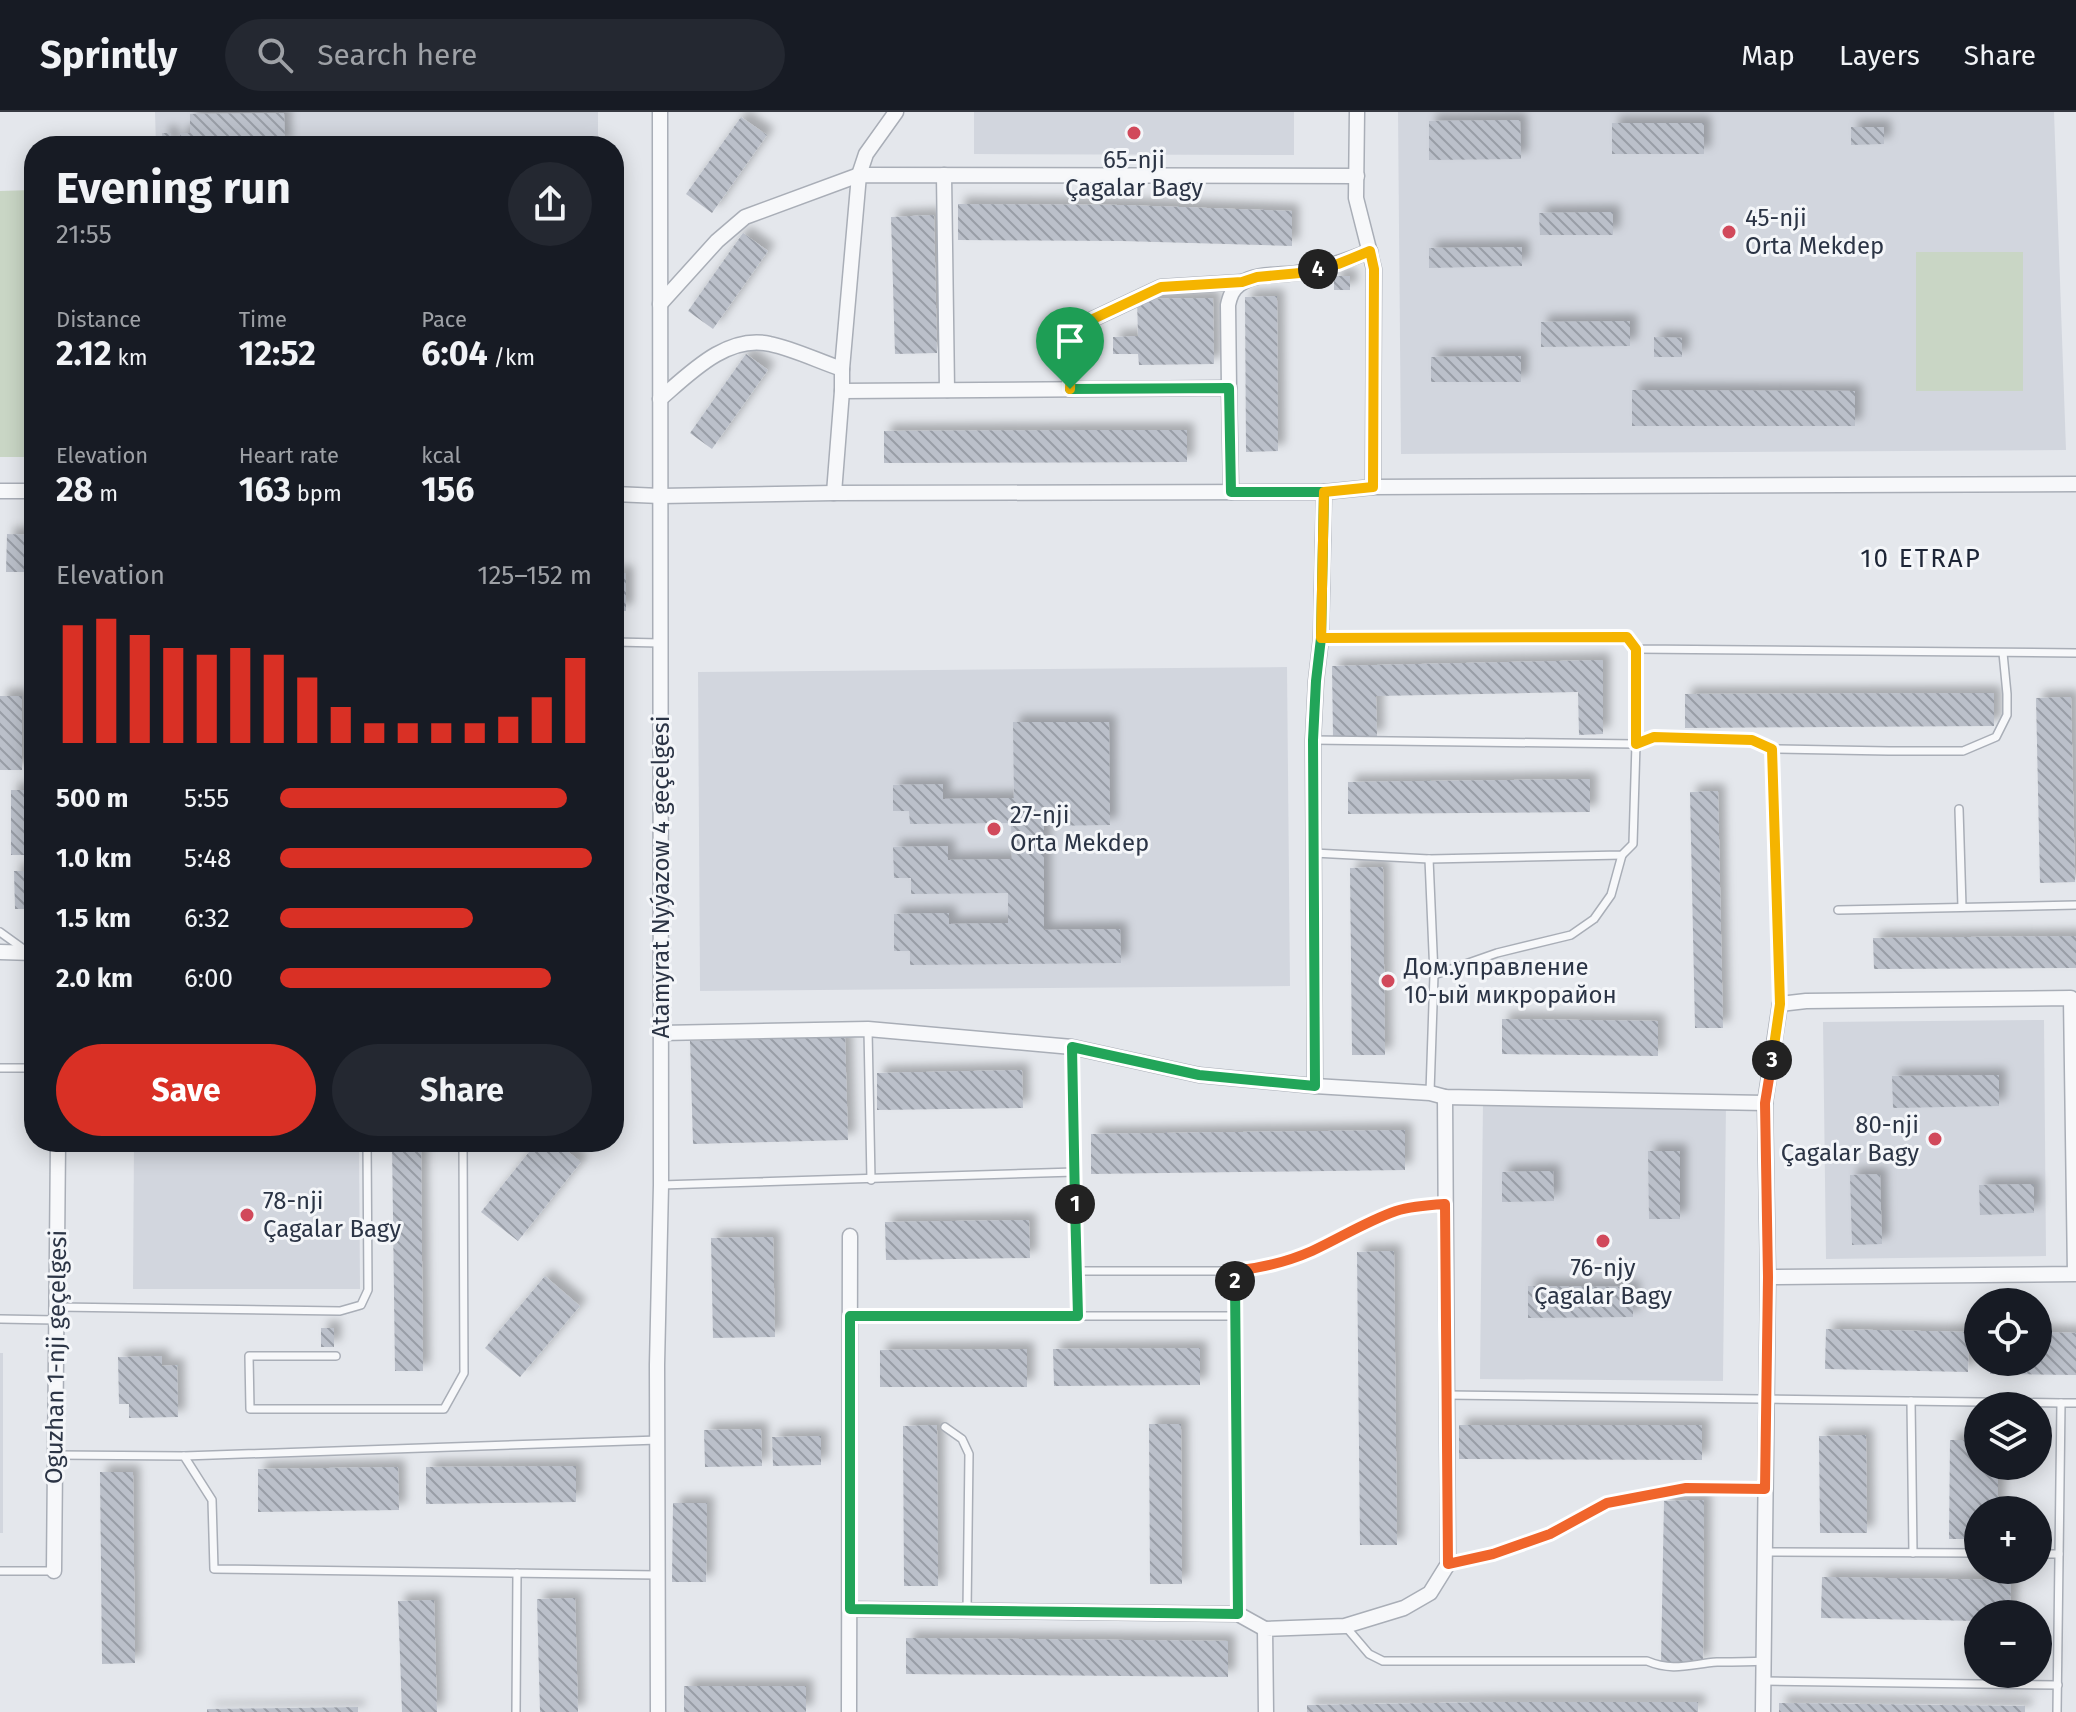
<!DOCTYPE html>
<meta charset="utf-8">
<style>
:root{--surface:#171b24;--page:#242831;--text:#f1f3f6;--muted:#9ea1a6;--line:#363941;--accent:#d93025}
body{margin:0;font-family:"Fira Sans",sans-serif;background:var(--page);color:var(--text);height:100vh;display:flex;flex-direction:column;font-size:30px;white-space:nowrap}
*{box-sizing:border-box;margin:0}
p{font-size:26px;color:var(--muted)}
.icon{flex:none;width:44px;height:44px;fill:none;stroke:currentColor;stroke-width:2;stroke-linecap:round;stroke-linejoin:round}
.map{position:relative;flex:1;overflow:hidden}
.side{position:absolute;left:24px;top:24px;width:600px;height:1016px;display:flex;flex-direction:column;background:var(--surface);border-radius:32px;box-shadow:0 4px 20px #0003}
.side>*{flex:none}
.fabs{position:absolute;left:1964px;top:1176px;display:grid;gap:16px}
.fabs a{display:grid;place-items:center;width:88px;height:88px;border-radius:50%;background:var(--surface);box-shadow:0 4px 20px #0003;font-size:40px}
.pin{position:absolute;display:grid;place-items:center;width:68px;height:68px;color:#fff;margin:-82px -34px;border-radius:50% 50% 50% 0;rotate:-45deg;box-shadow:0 0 8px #0007}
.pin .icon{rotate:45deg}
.km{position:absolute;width:40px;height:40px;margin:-20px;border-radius:50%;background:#222;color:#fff;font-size:22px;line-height:40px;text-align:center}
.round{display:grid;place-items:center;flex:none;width:84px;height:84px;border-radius:42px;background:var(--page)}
.head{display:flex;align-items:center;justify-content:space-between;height:136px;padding:0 32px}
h1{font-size:44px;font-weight:700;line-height:60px}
.figures{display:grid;grid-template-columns:repeat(3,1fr);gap:12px;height:136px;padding:8px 32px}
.figures div{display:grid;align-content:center}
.figures b{font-size:34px;font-weight:700}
.figures small{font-size:22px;font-weight:400}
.figures p{font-size:22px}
.chart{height:224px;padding:16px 32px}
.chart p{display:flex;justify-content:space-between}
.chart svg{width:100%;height:144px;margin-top:8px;stroke:var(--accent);stroke-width:6}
.button{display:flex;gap:16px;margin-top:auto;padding:16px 32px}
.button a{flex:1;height:92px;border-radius:48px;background:var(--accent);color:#fff;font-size:32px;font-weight:700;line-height:92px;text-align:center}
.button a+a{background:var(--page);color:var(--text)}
ul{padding:0 32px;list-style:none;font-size:26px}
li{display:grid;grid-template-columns:128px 96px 1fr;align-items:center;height:60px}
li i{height:20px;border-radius:10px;background:var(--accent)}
header{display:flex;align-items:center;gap:48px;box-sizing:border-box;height:112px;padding:0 40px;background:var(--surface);border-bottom:2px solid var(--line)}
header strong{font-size:38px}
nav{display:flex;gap:44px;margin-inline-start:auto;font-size:28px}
.search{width:560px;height:72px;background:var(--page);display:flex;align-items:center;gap:20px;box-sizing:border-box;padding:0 28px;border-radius:44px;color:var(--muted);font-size:30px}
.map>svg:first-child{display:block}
</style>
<header>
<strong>Sprintly</strong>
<div class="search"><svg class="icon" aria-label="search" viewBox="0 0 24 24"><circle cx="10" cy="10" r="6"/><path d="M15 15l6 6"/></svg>Search here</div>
<nav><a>Map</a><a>Layers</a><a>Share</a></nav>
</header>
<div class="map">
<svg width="2076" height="1600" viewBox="0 0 2076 1600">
<defs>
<pattern id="building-back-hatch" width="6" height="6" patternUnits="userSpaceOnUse" patternTransform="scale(2)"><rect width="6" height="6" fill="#bbc0ca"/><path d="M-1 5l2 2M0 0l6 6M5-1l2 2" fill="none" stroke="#989da6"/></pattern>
<filter id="shadow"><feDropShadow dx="7" dy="-7" stdDeviation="4" flood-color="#0004"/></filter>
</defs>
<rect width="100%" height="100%" fill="#e4e7ec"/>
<g fill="#d2d6de">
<polygon points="155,0 598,0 598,34 156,34"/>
<polygon points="974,0 1294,0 1294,43 974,42"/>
<polygon points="1398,0 2054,0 2066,338 1401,342"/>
<polygon points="1287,555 1290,874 700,879 698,560"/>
<polygon points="2044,908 2046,1144 1826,1147 1823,910"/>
<polygon points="1483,989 1726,991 1723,1269 1480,1267"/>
<polygon points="134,1030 359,1030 360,1177 133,1177"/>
<rect x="0" y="1241" width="3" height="180"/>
</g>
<g fill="#c9d6c5">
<polygon points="34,78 34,345 0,345 0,79"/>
<rect x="1916" y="140" width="107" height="139"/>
</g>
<g fill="url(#building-back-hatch)" filter="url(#shadow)">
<polygon points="284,1 285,34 163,34 162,21 171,21 171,30 180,30 180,21 190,21 190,2"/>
<polygon points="741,5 767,23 712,101 686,82"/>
<polygon points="1520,8 1521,47 1429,48 1429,9"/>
<rect x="1612" y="11" width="92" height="31"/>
<polygon points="1851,15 1884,15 1884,32 1851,33"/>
<polygon points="958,92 1122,93 1292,99 1292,134 1122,129 958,128"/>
<polygon points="1613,100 1613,123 1540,123 1539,101"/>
<polygon points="934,103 937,241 895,242 891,105"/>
<polygon points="743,121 768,139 713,217 688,199"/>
<polygon points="1522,135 1522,154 1429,156 1429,136"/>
<rect x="1334" y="164" width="16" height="14"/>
<polygon points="1277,184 1278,339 1246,340 1245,185"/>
<polygon points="1213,186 1214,252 1139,253 1138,242 1113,242 1113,225 1138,224 1137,187"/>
<polygon points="1630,209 1630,234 1541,235 1541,210"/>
<polygon points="1654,225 1682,226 1682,245 1654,245"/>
<polygon points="746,242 768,258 712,337 690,321"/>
<polygon points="1521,244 1521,270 1431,270 1431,245"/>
<polygon points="1632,278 1855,279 1855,314 1632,314"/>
<polygon points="1087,318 1187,318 1187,350 884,351 884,319"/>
<polygon points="7,422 34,423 34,460 6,460"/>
<rect x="614" y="461" width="12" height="38"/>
<polygon points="1603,548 1603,622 1579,623 1578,580 1376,584 1377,625 1333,626 1332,554"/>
<polygon points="1994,581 1994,614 1685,616 1685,582"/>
<rect x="0" y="584" width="22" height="74"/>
<polygon points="2071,585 2075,770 2040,771 2036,586"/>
<polygon points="1013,610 1109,610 1110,713 1044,714 1044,818 1120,817 1121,851 910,853 910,839 894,839 894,802 949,801 949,812 1008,811 1008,781 911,782 911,766 894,766 893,735 948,734 948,748 1012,747 1011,711 910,712 909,699 893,699 893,673 943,672 943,687 1014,686"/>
<polygon points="1590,667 1590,700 1348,702 1348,670"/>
<rect x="11" y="678" width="16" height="65"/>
<polygon points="1718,679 1723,916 1695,916 1690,680"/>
<polygon points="1383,755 1385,943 1352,943 1350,756"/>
<polygon points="14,759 27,759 27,797 15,797"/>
<polygon points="2076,824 2076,856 1874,857 1873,826"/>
<polygon points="1502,907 1658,909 1658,944 1502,942"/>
<polygon points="845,925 848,1028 693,1032 690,929"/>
<polygon points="1022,958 1023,996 877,998 877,961"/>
<polygon points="1999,963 1999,994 1893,996 1892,964"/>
<polygon points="1405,1018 1405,1058 1091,1062 1091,1022"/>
<polygon points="392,1030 421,1030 423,1259 395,1259"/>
<polygon points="537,1030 556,1030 581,1050 518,1129 481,1100"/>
<polygon points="1648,1039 1680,1039 1680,1107 1649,1107"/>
<polygon points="1553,1059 1554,1089 1502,1090 1502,1060"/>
<polygon points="1880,1062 1882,1132 1852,1133 1850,1063"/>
<polygon points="2034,1072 2034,1101 1980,1103 1979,1073"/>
<polygon points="1029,1108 1030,1146 886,1148 885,1110"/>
<polygon points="773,1125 775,1225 713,1226 711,1126"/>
<polygon points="1394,1139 1397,1433 1360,1433 1357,1140"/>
<polygon points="545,1164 580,1194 520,1265 485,1236"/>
<polygon points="1528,1174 1633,1175 1633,1205 1528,1206"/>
<rect x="321" y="1216" width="13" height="19"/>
<polygon points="1826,1217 1969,1220 1968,1260 1825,1257"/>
<polygon points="2038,1220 2076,1221 2076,1263 1990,1262 1990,1250 2038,1250"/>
<polygon points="1200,1236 1200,1273 1054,1274 1053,1237"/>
<polygon points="1027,1237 1027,1275 880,1275 880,1238"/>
<polygon points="162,1244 162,1254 177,1253 178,1305 129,1306 129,1292 119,1292 118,1245"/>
<polygon points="1149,1312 1181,1312 1182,1472 1150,1472"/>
<polygon points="937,1313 938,1474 904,1474 903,1314"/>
<polygon points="1459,1313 1702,1313 1702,1348 1459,1347"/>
<polygon points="761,1317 762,1354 705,1355 704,1318"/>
<polygon points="1866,1323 1867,1421 1820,1421 1819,1324"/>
<polygon points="821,1324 821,1353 773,1354 772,1325"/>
<polygon points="1950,1328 1978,1328 1978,1354 1998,1354 1998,1398 1978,1398 1978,1427 1949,1427"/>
<polygon points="576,1354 576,1390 426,1392 426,1355"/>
<polygon points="398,1355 399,1398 258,1400 258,1357"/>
<polygon points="100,1360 133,1360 135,1551 102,1552"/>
<polygon points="1704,1388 1703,1550 1661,1551 1664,1389"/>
<polygon points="673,1391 707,1391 706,1470 672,1470"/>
<polygon points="1822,1465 2011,1468 2010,1502 1978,1502 1978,1509 1821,1506"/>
<polygon points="575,1486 578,1600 540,1600 537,1487"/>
<polygon points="434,1488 437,1600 402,1600 398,1489"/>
<polygon points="906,1526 1228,1529 1228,1565 906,1562"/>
<rect x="684" y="1574" width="122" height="26"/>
<polygon points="1504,1590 1698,1590 1698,1600 1307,1600 1307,1593"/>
<polygon points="1779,1591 2025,1594 2025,1600 1779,1600"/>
<polygon points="358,1595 358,1600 207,1600 207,1597"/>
</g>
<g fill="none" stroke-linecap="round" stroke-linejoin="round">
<defs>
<g id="lane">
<polyline points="1321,526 1605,524 1627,525 1636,537 2076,541"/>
<polyline points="614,530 660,531"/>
<polyline points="1313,628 1636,632 1654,625 1752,628 1772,637 1889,639 1963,639 1996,625 2007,603 2007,582 2003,541"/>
<polyline points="1772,637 1780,892"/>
<polyline points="1959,697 1962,795"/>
<polyline points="1314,741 1429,747 1622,743 1633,732 1636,632 1636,537"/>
<polyline points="1429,747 1434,863 1430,980"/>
<polyline points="1838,798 2076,793"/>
<polyline points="0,820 25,838"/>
<polyline points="1434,863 1497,841 1571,823 1594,807 1611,783 1622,743"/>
<polyline points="868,918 871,1068"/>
<polyline points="1072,935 1078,1204"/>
<polyline points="0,956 34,956"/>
<polyline points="661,1073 1075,1060"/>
<polyline points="1077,1159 1234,1159 1259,1156 1282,1150 1311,1139 1397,1099 1423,1093 1445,1092"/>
<polyline points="1234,1159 1238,1502"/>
<polyline points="57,1195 340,1199 361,1193 368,1178 367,1030"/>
<polyline points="850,1204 1236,1204"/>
<polyline points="0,1207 56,1208"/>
<polyline points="336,1244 249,1244 250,1297 444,1297 464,1261 463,1030"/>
<polyline points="1447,1283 2061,1291"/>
<polyline points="1911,1289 1913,1441"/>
<polyline points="945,1315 962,1327 969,1342 967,1499"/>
<polyline points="56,1343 184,1344 212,1388 214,1457 657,1463"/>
<polyline points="184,1344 658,1328"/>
<polyline points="1765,1440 1978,1441"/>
<polyline points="2038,1442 2059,1442"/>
<polyline points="1448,1452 1493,1442 1550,1422 1607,1391 1686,1376 1765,1377"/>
<polyline points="0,1459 54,1459"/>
<path d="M1346,1515L1369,1542L1383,1549H1647C1673,1560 1691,1552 1717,1550C1733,1550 1748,1550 1763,1549"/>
<polyline points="1763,1569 2058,1573"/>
<polyline points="516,1600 517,1461"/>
<polyline points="2057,1600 2061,1291 2076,1291"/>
</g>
<g id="street">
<polyline points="1357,0 1356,86 1374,157 1373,375"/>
<polyline points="944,63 947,278"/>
<polyline points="660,192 717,129 745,105 859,63 1357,64"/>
<path d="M1229,276L1228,193C1230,184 1232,178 1240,172C1257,160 1283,164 1303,160C1326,156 1348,148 1370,139"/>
<polyline points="1070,277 1072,229 1079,216 1093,207 1161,175 1242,170"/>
<polyline points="842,279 1229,276 1231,380"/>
<path d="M660,287C689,262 727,222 770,232C794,237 818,249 842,257"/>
<polyline points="0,379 34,379"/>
<polyline points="1324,380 1321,526 1316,569 1313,628 1315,974 1430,981 1445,985 1765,991"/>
<polyline points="834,381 842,279 842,257 859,63 866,42 896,0"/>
<polyline points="614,382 660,384 834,381 1324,380 1373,375 2076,372"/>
<polyline points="0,840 34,841"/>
<polyline points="661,921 868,917 1072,935 1199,963 1315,974"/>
<polyline points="54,1459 58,1030"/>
<polyline points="850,1497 1238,1502 1265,1517"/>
<polyline points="658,1600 657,1253 661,1073 660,0"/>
<polyline points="849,1600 850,1124"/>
<polyline points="1266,1600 1265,1517 1345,1514 1404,1496 1430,1481 1448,1452 1445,985"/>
<polyline points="1763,1600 1768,1165 1765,991 1780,892 1806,889 2071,886 2075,1162 1768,1165"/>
</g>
</defs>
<use href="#lane" stroke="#a9aeb7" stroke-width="10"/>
<use href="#street" stroke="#a9aeb7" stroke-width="17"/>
<use href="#lane" stroke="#f7f8fa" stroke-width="7"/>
<use href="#street" stroke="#f7f8fa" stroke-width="14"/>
</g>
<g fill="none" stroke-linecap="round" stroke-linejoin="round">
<defs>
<polyline id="split-1" points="1070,277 1229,276 1231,380 1324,380 1321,526 1316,569 1313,628 1315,974 1199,963 1072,935 1075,1092"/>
<polyline id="split-2" points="1075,1092 1078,1204 850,1204 850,1497 1238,1502 1235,1169"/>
<path id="split-3" d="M1235,1169L1234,1159C1262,1156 1287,1150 1312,1139C1340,1126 1367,1109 1396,1099C1412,1094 1429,1093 1445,1092L1448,1452L1493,1442L1550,1422L1607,1391L1686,1376L1765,1377L1768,1165L1765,991L1772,948"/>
<polyline id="split-4" points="1318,157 1338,152 1370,139 1374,157 1373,375 1324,380 1321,526 1627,525 1636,537 1636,632 1654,625 1752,628 1772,637 1780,892 1772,948"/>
<polyline id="split-5" points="1070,277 1072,229 1079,216 1093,207 1161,175 1242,170 1257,165 1300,161 1318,157"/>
</defs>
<use href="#split-1" stroke="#fff" stroke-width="16"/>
<use href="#split-2" stroke="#fff" stroke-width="16"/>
<use href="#split-3" stroke="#fff" stroke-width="16"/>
<use href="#split-4" stroke="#fff" stroke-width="16"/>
<use href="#split-5" stroke="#fff" stroke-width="16"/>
<use href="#split-1" stroke="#22a559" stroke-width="10"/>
<use href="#split-2" stroke="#22a559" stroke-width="10"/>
<use href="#split-3" stroke="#f0652b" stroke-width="10"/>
<use href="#split-4" stroke="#f5b400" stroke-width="10"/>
<use href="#split-5" stroke="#f5b400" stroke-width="10"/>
</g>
<g fill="#d1495b" stroke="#f4f6f9" stroke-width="3">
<circle cx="1134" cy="21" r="8"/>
<circle cx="1729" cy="120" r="8"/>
<circle cx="994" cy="717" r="8"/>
<circle cx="1388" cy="869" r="8"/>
<circle cx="1935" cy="1027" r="8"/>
<circle cx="247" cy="1103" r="8"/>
<circle cx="1603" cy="1129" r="8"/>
</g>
<g text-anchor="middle" stroke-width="6" stroke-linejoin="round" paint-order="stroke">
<g font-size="24" fill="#2b3445" stroke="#f4f6f9" text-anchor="start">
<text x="1134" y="56" text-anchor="middle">65-nji<tspan x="1134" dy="28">Çagalar Bagy</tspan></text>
<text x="1745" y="114">45-nji<tspan x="1745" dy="28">Orta Mekdep</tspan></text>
<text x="1010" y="711">27-nji<tspan x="1010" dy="28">Orta Mekdep</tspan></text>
<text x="1404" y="863">Дом.управление<tspan x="1404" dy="28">10-ый микрорайон</tspan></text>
<text x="1919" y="1021" text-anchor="end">80-nji<tspan x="1919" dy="28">Çagalar Bagy</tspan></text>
<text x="263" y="1097">78-nji<tspan x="263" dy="28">Çagalar Bagy</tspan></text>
<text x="1603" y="1164" text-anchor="middle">76-njy<tspan x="1603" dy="28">Çagalar Bagy</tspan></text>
</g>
<g font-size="24" fill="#2b3445" stroke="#f4f6f9">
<text transform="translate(661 765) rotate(-90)" y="8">Atamyrat Nyýazow 4 geçelgesi</text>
<text transform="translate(56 1245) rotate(-89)" y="8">Oguzhan 1-nji geçelgesi</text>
</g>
<g font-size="26" letter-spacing="2" fill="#1d2536" stroke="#f4f6f9">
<text x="1921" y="455">10 ETRAP</text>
</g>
</g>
</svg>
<div class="fabs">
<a><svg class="icon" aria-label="locate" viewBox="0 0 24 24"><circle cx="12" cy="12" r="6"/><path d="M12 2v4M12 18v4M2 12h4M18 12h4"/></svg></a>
<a><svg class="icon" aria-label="layers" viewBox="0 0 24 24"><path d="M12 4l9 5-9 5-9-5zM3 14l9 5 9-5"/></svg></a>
<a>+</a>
<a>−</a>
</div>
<div class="pin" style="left:1070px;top:277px;background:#1e9e55"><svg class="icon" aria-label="arrive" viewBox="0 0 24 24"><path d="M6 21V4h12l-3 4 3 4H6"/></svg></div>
<b class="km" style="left:1075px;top:1092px">1</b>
<b class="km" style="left:1235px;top:1169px">2</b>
<b class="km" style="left:1772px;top:948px">3</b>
<b class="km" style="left:1318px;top:157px">4</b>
<section class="side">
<div class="head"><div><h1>Evening run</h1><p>21:55</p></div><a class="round"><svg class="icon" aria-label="share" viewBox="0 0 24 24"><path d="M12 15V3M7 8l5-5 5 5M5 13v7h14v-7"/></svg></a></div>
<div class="figures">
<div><p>Distance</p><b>2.12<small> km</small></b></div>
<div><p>Time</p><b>12:52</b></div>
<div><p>Pace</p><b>6:04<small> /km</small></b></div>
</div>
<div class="figures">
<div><p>Elevation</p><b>28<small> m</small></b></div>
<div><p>Heart rate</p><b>163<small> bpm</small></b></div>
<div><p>kcal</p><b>156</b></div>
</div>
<div class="chart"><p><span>Elevation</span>125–152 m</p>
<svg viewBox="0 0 160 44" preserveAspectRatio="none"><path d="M5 44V8M15 44V6M25 44V11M35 44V15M45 44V17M55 44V15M65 44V17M75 44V24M85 44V33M95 44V38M105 44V38M115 44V38M125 44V38M135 44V36M145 44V30M155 44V18"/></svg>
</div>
<ul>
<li><b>500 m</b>5:55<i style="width:92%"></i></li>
<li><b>1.0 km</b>5:48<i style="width:100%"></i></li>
<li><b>1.5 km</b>6:32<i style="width:62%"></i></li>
<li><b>2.0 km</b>6:00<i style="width:87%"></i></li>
</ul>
<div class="button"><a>Save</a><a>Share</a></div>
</section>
</div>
